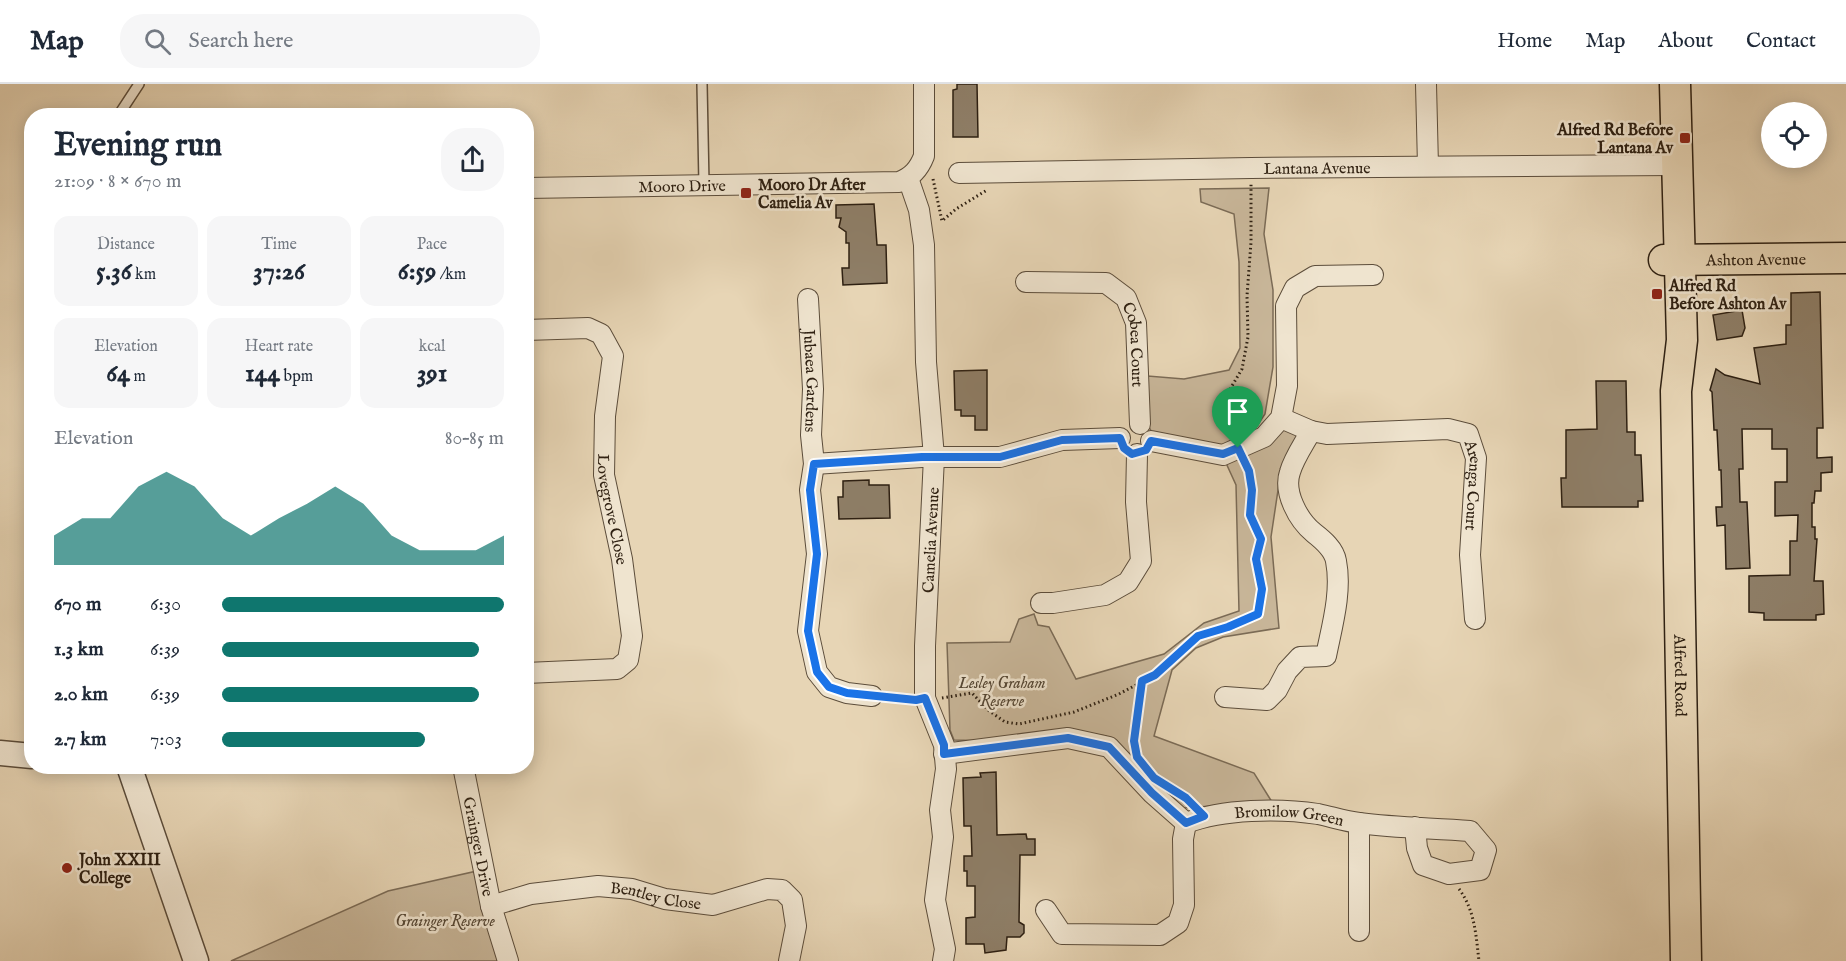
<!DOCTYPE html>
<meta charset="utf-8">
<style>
:root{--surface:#fff;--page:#f6f6f7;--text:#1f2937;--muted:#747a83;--line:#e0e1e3;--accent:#0f766e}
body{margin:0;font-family:"IM FELL English",serif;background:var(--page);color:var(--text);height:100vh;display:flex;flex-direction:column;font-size:22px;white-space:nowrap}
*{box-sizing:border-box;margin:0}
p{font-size:20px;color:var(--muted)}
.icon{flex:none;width:33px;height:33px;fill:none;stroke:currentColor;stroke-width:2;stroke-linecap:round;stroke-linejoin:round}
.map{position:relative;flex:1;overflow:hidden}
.panel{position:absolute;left:24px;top:24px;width:510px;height:666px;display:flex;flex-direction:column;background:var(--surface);border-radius:24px;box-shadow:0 3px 15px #0003}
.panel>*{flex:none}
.buttons{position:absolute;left:1761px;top:18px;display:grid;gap:12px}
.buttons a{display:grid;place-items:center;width:66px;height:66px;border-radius:50%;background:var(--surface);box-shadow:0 3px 15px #0003;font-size:30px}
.pin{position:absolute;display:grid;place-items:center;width:51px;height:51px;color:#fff;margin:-62px -26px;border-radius:50% 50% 50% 0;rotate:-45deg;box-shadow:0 0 6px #0007}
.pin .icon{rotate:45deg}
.round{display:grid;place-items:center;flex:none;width:63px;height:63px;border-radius:24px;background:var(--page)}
.head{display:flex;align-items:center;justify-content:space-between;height:102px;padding:0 30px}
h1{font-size:33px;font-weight:800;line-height:45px}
.stats{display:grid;grid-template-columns:repeat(3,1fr);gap:9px;height:102px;padding:6px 30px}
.stats div{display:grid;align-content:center;border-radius:15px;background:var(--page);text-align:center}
.stats b{font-size:26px;font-weight:800}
.stats small{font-size:16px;font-weight:400}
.stats p{font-size:16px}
.chart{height:168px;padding:12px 30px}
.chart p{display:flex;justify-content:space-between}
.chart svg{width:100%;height:108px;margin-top:6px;fill:var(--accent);opacity:.7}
ul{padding:0 30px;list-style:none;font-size:20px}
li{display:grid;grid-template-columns:96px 72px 1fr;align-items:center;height:45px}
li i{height:15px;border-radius:8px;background:var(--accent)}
header{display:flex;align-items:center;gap:36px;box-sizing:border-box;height:84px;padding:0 30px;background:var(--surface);border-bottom:2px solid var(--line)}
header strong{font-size:28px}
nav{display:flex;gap:33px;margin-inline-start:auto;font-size:21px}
.search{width:420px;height:54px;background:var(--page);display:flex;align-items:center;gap:15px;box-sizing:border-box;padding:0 21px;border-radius:24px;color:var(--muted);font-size:22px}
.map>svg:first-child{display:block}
</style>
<header>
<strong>Map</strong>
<div class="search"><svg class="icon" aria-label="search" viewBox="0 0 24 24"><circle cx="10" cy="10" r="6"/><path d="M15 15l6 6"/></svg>Search here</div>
<nav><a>Home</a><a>Map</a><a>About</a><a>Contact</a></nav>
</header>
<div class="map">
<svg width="1846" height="877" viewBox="0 0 1846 877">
<rect width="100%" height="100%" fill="#e7d5b5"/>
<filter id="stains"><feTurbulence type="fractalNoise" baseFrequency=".00333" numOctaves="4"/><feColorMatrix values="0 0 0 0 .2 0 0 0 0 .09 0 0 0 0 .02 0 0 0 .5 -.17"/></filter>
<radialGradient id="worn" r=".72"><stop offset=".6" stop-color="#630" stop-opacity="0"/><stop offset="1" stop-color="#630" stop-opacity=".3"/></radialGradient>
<g fill="#c8b699" stroke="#7b6b56" stroke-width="1.5">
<polygon points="1269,104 1264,150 1273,206 1273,283 1265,330 1251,351 1222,365 1158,359 1145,336 1148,292 1184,295 1229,286 1240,264 1239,178 1234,130 1201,118 1200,105"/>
<polygon points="1282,341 1302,351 1281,386 1271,453 1279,544 1223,553 1196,564 1172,586 1154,652 1254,689 1272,718 1183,724 1142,679 1106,652 1074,647 992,657 954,656 950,646 947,559 1010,558 1019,535 1034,530 1038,541 1049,543 1076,595 1164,570 1204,539 1239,527 1236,401 1226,379"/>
<polygon points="477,787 499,877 231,877 388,807"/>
</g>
<g fill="#8e7e67" stroke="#2e2012" stroke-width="1.5">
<polygon points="957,0 977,0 978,53 953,53 953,6 957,5"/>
<polygon points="874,120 877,161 886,161 887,199 843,201 842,184 849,184 849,159 846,159 846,148 839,143 841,134 836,134 836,121"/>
<polygon points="1820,208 1823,344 1817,344 1817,374 1832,373 1832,388 1821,389 1821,407 1815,407 1814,419 1812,419 1812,443 1815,443 1815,455 1817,455 1814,497 1823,497 1824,530 1816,531 1816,536 1764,536 1764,529 1749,528 1749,492 1790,491 1790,457 1797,457 1798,431 1775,432 1775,398 1787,398 1787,365 1772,365 1772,345 1742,345 1743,385 1739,385 1740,418 1747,418 1750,484 1726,485 1725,441 1717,442 1716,423 1722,423 1721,386 1719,386 1717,346 1714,346 1712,308 1710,306 1716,285 1725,291 1760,300 1754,264 1786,260 1786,241 1791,241 1791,209"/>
<polygon points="1742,226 1745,244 1742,252 1717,256 1713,231"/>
<polygon points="987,286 987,346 975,346 975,332 961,332 961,326 955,326 954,287"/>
<polygon points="1596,297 1626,297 1627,348 1635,348 1635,371 1641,371 1643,417 1638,417 1638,423 1562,423 1561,394 1566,394 1566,346 1597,345"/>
<polygon points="869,396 869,401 889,401 890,434 839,435 838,413 843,413 843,397"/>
<polygon points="996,688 997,751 1026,750 1027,755 1035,755 1035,771 1020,771 1019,838 1024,841 1024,849 1020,853 1007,853 1006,866 985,869 984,860 966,860 966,834 975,833 975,802 967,802 967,787 964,787 964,772 972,772 971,742 964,742 963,694 981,693 980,689"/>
</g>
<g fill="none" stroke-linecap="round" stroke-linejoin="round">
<defs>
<g id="service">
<polyline points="702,0 704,100"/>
<polyline points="118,32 139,0"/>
</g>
<g id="minor">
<polyline points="1426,0 1428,82"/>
<path id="s1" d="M959,89L1251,84L1676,81"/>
<polyline points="908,94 919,126 924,161 926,278 934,373 925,562 925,614 944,661 946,685 940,726 943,753 935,816 945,865 943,877"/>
<path id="s2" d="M526,104L899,98C912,93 919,85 924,72V0"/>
<path id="s3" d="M1026,198L1106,199L1126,214L1136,239L1140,340"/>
<path id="s4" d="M808,215L813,305L811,351L814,380L810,406L817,470L808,547L817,588L829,603L847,609L872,612"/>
<path id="s5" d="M526,246L588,244L601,250L613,272L605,332L604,391L622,475L632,552L628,576L617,585L526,589"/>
<path id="s6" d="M1281,334L1311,347L1327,350L1448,345L1468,350L1476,374L1470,471L1475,535"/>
<polyline points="1151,357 1223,371 1264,353 1281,334 1287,302 1286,222 1295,204 1315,192 1373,191"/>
<polyline points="814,380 922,373 1000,373 1062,356 1120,354"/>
<polyline points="1041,519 1053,519 1105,511 1128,498 1141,477 1136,418 1137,370"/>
<path d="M1225,613L1267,616L1277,606L1287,587L1300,573L1326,572C1332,542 1342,508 1336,477C1334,465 1323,456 1314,449C1298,436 1283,408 1290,388C1294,374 1304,360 1311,347"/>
<path id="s7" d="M944,670L1068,654L1109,663L1152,709L1186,739C1223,725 1279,724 1318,730C1332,733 1345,737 1359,739C1396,744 1433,744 1470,747L1486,766L1480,786L1449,790L1423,781L1417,764L1415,743"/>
<path id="s8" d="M463,682L491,822L508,877"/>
<polyline points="1359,739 1359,847"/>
<path id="s9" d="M491,822L531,810L598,802L632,805L665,815L713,821L767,805L782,806L792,816L796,842L789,877"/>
<polyline points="1046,826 1062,850 1160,851 1178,839 1184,821 1183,755 1186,739"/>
</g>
<g id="tertiary">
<polyline points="0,669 32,672"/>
<polyline points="129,682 196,877"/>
</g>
<g id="primary">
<path id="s10" d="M1675,0L1682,256L1676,307L1686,877"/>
<path id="s11" d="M1664,176L1846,174"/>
</g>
</defs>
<use href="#service" stroke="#5c4d3b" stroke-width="12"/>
<use href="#minor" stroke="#5c4d3b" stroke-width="22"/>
<use href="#tertiary" stroke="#5c4d3b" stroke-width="27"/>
<use href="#primary" stroke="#2e2012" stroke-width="33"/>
<g stroke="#2e2012" stroke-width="3" stroke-dasharray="1.5 3" stroke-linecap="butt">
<polyline points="933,95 942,137 956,125 987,106"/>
<polyline points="1230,348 1225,338 1226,312 1242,285 1248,253 1247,212 1251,158 1251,100"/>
<polyline points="888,613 909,615"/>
<polyline points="942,614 972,609 988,626 1005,638 1019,640 1074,628 1119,610 1155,591 1198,552 1228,543 1258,530 1262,505 1256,475 1261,455 1250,431 1252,406 1249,387 1245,378"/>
<polyline points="1135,664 1134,657 1142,597"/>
<path d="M1459,805C1475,826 1476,852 1479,877"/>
</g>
<use href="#service" stroke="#efe4cf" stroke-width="9"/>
<use href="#minor" stroke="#efe4cf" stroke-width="20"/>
<use href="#tertiary" stroke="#efe4cf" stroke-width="24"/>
<use href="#primary" stroke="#e7d5b5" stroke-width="30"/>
</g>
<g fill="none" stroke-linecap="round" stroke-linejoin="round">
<defs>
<polygon id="route" points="1120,354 1124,364 1132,370 1146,366 1151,357 1223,370 1238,364 1249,387 1252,406 1250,431 1261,455 1256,475 1262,505 1258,530 1228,543 1198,552 1155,591 1142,597 1134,657 1137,673 1154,694 1186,714 1204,732 1186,739 1152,709 1109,663 1068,654 944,670 944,661 925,614 916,616 847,609 829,603 817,588 808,547 817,470 810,406 814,380 922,373 1000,373 1062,356"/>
</defs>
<use href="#route" stroke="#fff" stroke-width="12"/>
<use href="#route" stroke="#1a73e8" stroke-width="8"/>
</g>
<g fill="#8f2418" stroke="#efe4cf" stroke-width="2">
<rect x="1679" y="48" width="12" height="12" rx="3"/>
<rect x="740" y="103" width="12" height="12" rx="3"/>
<rect x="1651" y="204" width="12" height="12" rx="3"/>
<circle cx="67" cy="784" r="6"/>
</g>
<g text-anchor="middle" stroke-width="5" stroke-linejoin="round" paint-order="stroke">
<g font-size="16" font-weight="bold" fill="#2e2012" stroke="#efe4cf" text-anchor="start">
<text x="1673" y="51" text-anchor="end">Alfred Rd Before<tspan x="1673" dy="18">Lantana Av</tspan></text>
<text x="758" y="106">Mooro Dr After<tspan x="758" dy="18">Camelia Av</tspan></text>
<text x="1669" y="207">Alfred Rd<tspan x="1669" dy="18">Before Ashton Av</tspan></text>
<text x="79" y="781">John XXIII<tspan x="79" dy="18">College</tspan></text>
</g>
<g font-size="16" fill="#2e2012" stroke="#efe4cf">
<text dy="6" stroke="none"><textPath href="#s1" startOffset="358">Lantana Avenue</textPath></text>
<text dy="6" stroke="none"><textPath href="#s2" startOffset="156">Mooro Drive</textPath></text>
<text dy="6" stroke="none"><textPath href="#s11" startOffset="92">Ashton Avenue</textPath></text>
<text dy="6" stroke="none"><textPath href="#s3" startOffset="153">Cobea Court</textPath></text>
<text dy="6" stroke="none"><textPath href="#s4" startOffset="82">Jubaea Gardens</textPath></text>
<text dy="6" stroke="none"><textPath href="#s6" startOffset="243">Arenga Court</textPath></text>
<text dy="6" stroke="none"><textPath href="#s5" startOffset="256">Lovegrove Close</textPath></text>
<text transform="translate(930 456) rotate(-87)" y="6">Camelia Avenue</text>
<text dy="6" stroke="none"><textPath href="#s10" startOffset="592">Alfred Road</textPath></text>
<text dy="6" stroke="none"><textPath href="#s7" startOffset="380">Bromilow Green</textPath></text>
<text dy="6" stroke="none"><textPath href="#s8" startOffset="82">Grainger Drive</textPath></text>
<text dy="6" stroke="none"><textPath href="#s9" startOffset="168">Bentley Close</textPath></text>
</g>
<g font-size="16" font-style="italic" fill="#544634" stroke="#efe4cf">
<text x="1002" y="604">Lesley Graham<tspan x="1002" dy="18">Reserve</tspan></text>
<text x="445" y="842">Grainger Reserve</text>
</g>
</g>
<rect width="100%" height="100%" filter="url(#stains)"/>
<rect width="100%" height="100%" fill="url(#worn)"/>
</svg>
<div class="buttons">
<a><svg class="icon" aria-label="locate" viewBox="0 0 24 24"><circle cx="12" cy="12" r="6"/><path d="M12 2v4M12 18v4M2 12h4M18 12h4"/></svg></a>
</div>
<div class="pin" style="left:1238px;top:364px;background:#1e9e55"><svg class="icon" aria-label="arrive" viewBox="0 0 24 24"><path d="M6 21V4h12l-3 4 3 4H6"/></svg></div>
<section class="panel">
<div class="head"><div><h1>Evening run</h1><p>21:09 · 8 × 670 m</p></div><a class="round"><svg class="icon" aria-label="share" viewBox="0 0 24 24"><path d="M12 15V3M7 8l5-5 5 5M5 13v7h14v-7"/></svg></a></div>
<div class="stats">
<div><p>Distance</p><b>5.36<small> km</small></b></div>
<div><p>Time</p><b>37:26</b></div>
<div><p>Pace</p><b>6:59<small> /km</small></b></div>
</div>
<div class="stats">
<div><p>Elevation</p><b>64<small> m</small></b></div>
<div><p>Heart rate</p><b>144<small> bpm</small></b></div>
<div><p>kcal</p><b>391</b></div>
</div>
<div class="chart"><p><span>Elevation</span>80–85 m</p>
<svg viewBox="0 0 160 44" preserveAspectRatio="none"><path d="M0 44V32L10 25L20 25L30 12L40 6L50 12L60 25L70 32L80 25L90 19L100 12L110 19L120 32L130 38L140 38L150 38L160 32V44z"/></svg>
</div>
<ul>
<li><b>670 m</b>6:30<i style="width:100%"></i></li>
<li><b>1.3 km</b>6:39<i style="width:91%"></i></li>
<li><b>2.0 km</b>6:39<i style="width:91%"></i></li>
<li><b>2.7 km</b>7:03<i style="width:72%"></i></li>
</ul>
</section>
</div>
